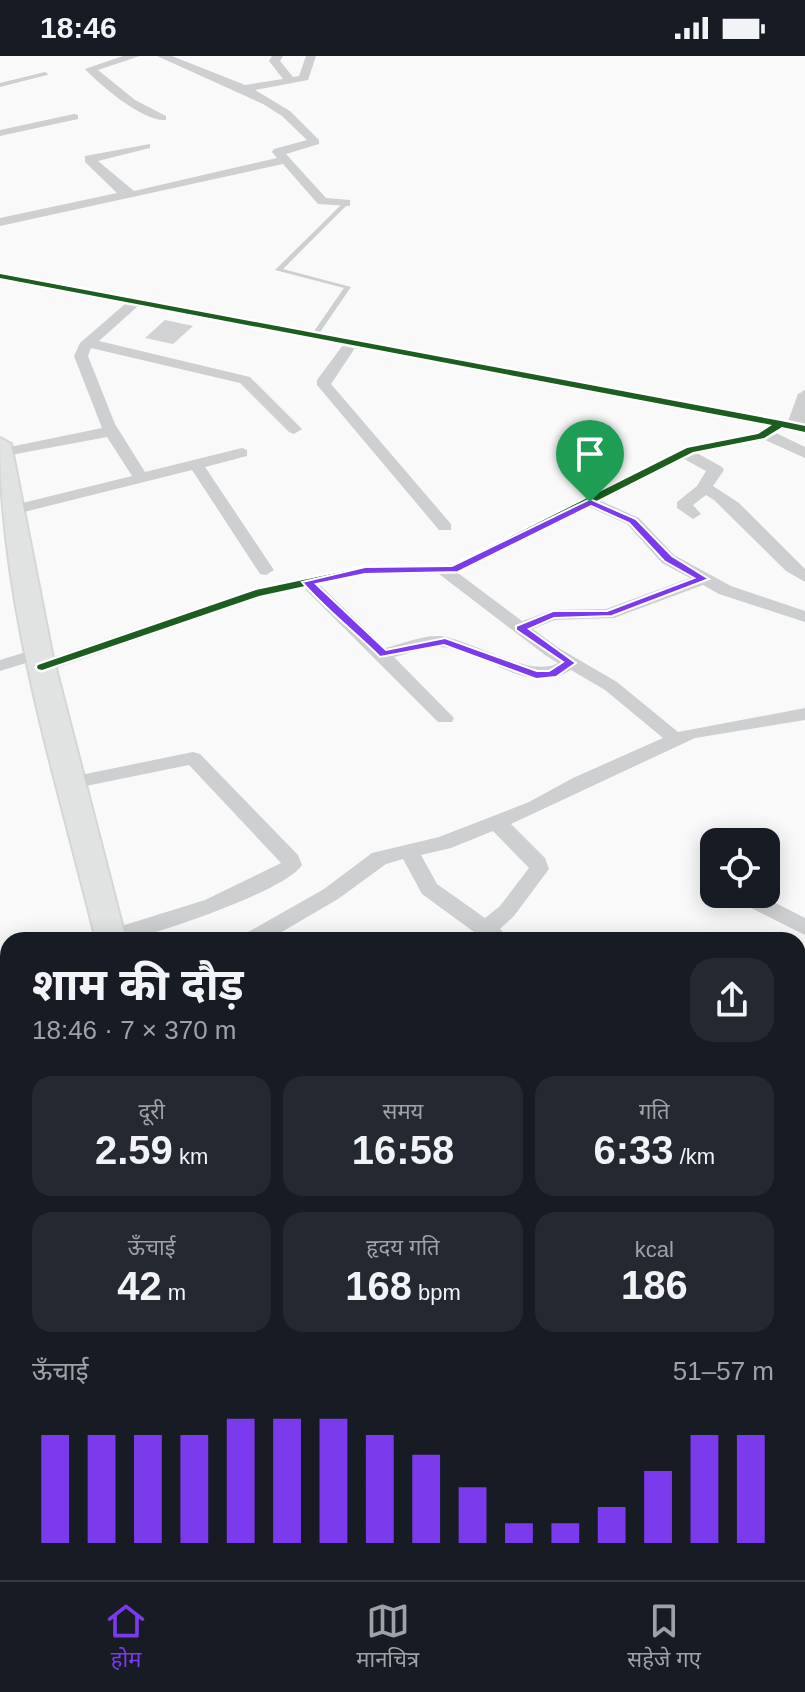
<!DOCTYPE html>
<html lang="hi">
<meta charset="utf-8">
<style>
:root{--surface:#171b24;--page:#242831;--text:#f1f3f6;--muted:#9ea1a6;--line:#363941;--accent:#7c3aed}
body{margin:0;font-family:Helvetica,"Noto Sans Devanagari",sans-serif;background:var(--page);color:var(--text);height:100vh;display:flex;flex-direction:column;font-size:30px;white-space:nowrap}
*{box-sizing:border-box;margin:0}
p{font-size:26px;color:var(--muted)}
.icon{flex:none;width:44px;height:44px;fill:none;stroke:currentColor;stroke-width:2;stroke-linecap:round;stroke-linejoin:round}
.map{position:relative;flex:1;overflow:hidden}
.sheet{position:absolute;left:0px;top:876px;width:806px;height:648px;display:flex;flex-direction:column;background:var(--surface);border-radius:24px 24px 0 0;box-shadow:0 4px 20px #0003}
.sheet>*{flex:none}
.controls{position:absolute;left:700px;top:772px;display:grid;gap:16px}
.controls a{display:grid;place-items:center;width:80px;height:80px;border-radius:16px;background:var(--surface);box-shadow:0 4px 20px #0003;font-size:40px}
.pin{position:absolute;display:grid;place-items:center;width:68px;height:68px;color:#fff;margin:-82px -34px;border-radius:50% 50% 50% 0;rotate:-45deg;box-shadow:0 0 8px #0007}
.pin .icon{rotate:45deg}
.round{display:grid;place-items:center;flex:none;width:84px;height:84px;border-radius:24px;background:var(--page)}
.overview{display:flex;align-items:center;justify-content:space-between;height:136px;padding:0 32px}
h1{font-size:44px;font-weight:700;line-height:60px}
.stats{display:grid;grid-template-columns:repeat(3,1fr);gap:12px;height:136px;padding:8px 32px}
.stats div{display:grid;align-content:center;border-radius:20px;background:var(--page);text-align:center}
.stats b{font-size:40px;font-weight:700}
.stats small{font-size:22px;font-weight:400}
.stats p{font-size:22px}
.chart{height:224px;padding:16px 32px}
.chart p{display:flex;justify-content:space-between}
.chart svg{width:100%;height:144px;margin-top:8px;stroke:var(--accent);stroke-width:6}
.status{display:flex;justify-content:space-between;align-items:center;height:56px;padding:0 40px;background:var(--surface);direction:ltr}
.status svg{height:22px;fill:currentColor}
.tab-bar{display:flex;justify-content:space-around;align-items:center;height:112px;border-top:2px solid var(--line);background:var(--surface);font-size:22px;color:var(--muted)}
.tab-bar a{display:grid;justify-items:center;gap:4px}
.tab-bar .active{color:var(--accent)}
.map>svg:first-child{display:block}
</style>
<div class="status"><b>18:46</b><svg viewBox="0 0 49 12"><path d="M0 12V9h3v3zM5 12V6h3v6zM10 12V3h3v9zM15 12V0h3v12zM26 1h20v11H26zM47 4h2v5h-2z"/></svg></div>
<div class="map">
<svg width="805" height="1524" viewBox="0 0 805 1524">
<rect width="100%" height="100%" fill="#f9f9f9"/>
<polygon fill="#d0d2d3" points="165,264 193,270 173,288 145,282"/>
<g fill="none" stroke-linecap="round" stroke-linejoin="round">
<defs>
<path id="secondary" d="M0,382L11,388L52,597L126,884H96C56,720 0,551 0,382Z"/>
<g id="trunk">
<polygon points="805,1096 805,1159 798,1161 798,1097"/>
<polygon points="8,1403 8,1483 0,1486 0,1406"/>
</g>
</defs>
<use href="#secondary" stroke="#d5d6d7" stroke-width="4"/>
<use href="#trunk" stroke="#d5d6d6" stroke-width="4"/>
<g fill="#cecfd0" fill-rule="evenodd">
<polygon points="45,16 48,18 47,19 0,31 0,27"/>
<polygon points="344,146 349,147 283,213 351,231 316,282 314,283 310,281 344,232 275,214"/>
</g>
<g fill="#cecfd0" fill-rule="evenodd">
<path d="M123,0H140L98,14L135,44L166,60V64C143,66 100,29 85,13Z"/>
<polygon points="157,0 172,0 245,29 283,23 269,5 272,0 283,0 280,5 293,21 299,20 306,0 316,0 308,24 255,34 290,55 319,84 319,88 286,98 326,142 350,144 350,150 318,148 283,108 0,170 0,162 117,137 85,106 85,100 150,88 150,92 98,105 134,135 277,102 272,96 274,93 307,84 282,60 263,48"/>
<polygon points="74,58 78,59 78,63 0,80 0,74"/>
<path d="M0,216L788,365L798,338L805,334V378L783,373L776,377L805,391V402L765,384L697,397L722,411L724,414L713,430L739,447L805,513V526L786,515L714,444L706,439L693,449L701,458L693,463L677,452V446L697,430L706,415L684,403L601,445L639,462L674,499L731,530L805,555V566L719,538L703,529L614,562L555,564L533,573L557,591L617,626L678,676L805,652V664L695,682L511,768L545,802L549,813L514,860L500,873L511,884H485L422,838L403,803L386,808L338,843L268,884H240L243,879L324,833L372,797L439,781L529,746L573,722L663,682L605,634L571,614C523,643 485,590 436,591C423,591 407,598 394,601L454,662L452,666H438L304,532L260,541L48,615H36L33,611L36,607L256,532L365,509L451,508L685,391L756,376L767,370L355,292L331,328L451,468V474H439L317,329V324L343,289L138,250L99,285L250,321L302,373L294,378L289,376L240,327L91,292L88,300L115,368L145,416L242,392L247,394V400L205,411L274,514L266,519L260,518L192,414L12,459L6,457V451L132,420L107,381L0,401V393L102,372L74,300L80,287L125,248L0,224ZM589,451L627,468L662,507L690,522L606,553L553,554L522,565L458,517ZM439,518L545,599L558,607C529,623 474,584 440,580C423,579 402,588 385,592L320,529L365,519ZM493,775L529,812L500,850L485,862L437,828L421,799L451,792Z"/>
<polygon points="39,592 48,597 45,601 0,615 0,604"/>
<path d="M193,696L200,698L298,799L302,809C287,834 158,878 126,884C118,885 109,884 101,884L102,876L205,844L281,807L189,709L71,733L61,727L71,721Z"/>
<polygon points="737,838 758,838 805,862 805,879 739,846"/>
<polygon points="8,1003 8,1021 0,1023 0,1005"/>
<polygon points="805,1501 805,1524 776,1524 780,1516 798,1516 798,1504"/>
<polygon points="173,1516 233,1516 229,1524 169,1524"/>
</g>
<polygon fill="#cecfd0" fill-rule="evenodd" points="245,1516 281,1516 283,1524 247,1524"/>
<use href="#secondary" fill="#e1e2e2" fill-rule="evenodd"/>
<use href="#trunk" fill="#e1e2e2" fill-rule="evenodd"/>
<defs>
<polygon id="cycleway" points="0,218 781,365 805,370 805,376 782,371 764,382 693,396 458,515 365,517 259,540 42,614 38,613 37,611 38,609 256,534 365,511 452,510 687,392 758,378 772,369 0,222"/>
</defs>
<use href="#cycleway" stroke="#fff" stroke-width="5"/>
<use href="#cycleway" fill="#1b5e20" fill-rule="evenodd"/>
</g>
<path fill="#7c3aed" stroke="#fff" stroke-width="2" fill-rule="evenodd" d="M590,443L636,463L672,500L709,523L612,560L554,562L529,573L576,607L556,621L536,623L444,589L380,601C354,575 326,554 302,526L365,511L452,510ZM591,450L629,467L664,505L694,522L607,555H553L516,570V574L563,606L549,615H537L445,582L386,594L316,528L365,518L458,516Z"/>
</svg>
<div class="controls">
<a><svg class="icon" aria-label="locate" viewBox="0 0 24 24"><circle cx="12" cy="12" r="6"/><path d="M12 2v4M12 18v4M2 12h4M18 12h4"/></svg></a>
</div>
<div class="pin" style="left:590px;top:446px;background:#1e9e55"><svg class="icon" aria-label="arrive" viewBox="0 0 24 24"><path d="M6 21V4h12l-3 4 3 4H6"/></svg></div>
<section class="sheet">
<div class="overview"><div><h1>शाम की दौड़</h1><p>18:46 · 7 × 370 m</p></div><a class="round"><svg class="icon" aria-label="share" viewBox="0 0 24 24"><path d="M12 15V3M7 8l5-5 5 5M5 13v7h14v-7"/></svg></a></div>
<div class="stats">
<div><p>दूरी</p><b>2.59<small> km</small></b></div>
<div><p>समय</p><b>16:58</b></div>
<div><p>गति</p><b>6:33<small> /km</small></b></div>
</div>
<div class="stats">
<div><p>ऊँचाई</p><b>42<small> m</small></b></div>
<div><p>हृदय गति</p><b>168<small> bpm</small></b></div>
<div><p>kcal</p><b>186</b></div>
</div>
<div class="chart"><p><span>ऊँचाई</span>51–57 m</p>
<svg viewBox="0 0 160 44" preserveAspectRatio="none"><path d="M5 44V11M15 44V11M25 44V11M35 44V11M45 44V6M55 44V6M65 44V6M75 44V11M85 44V17M95 44V27M105 44V38M115 44V38M125 44V33M135 44V22M145 44V11M155 44V11"/></svg>
</div>
</section>
</div>
<nav class="tab-bar">
<a class="active"><svg class="icon" aria-label="home" viewBox="0 0 24 24"><path d="M3 11l9-7 9 7M6 9v11h12V9"/></svg>होम</a>
<a><svg class="icon" aria-label="map" viewBox="0 0 24 24"><path d="M3 6l6-2 6 2 6-2v14l-6 2-6-2-6 2zM9 4v14M15 6v14"/></svg>मानचित्र</a>
<a><svg class="icon" aria-label="saved" viewBox="0 0 24 24"><path d="M7 4h10v16l-5-4-5 4z"/></svg>सहेजे गए</a>
</nav>
